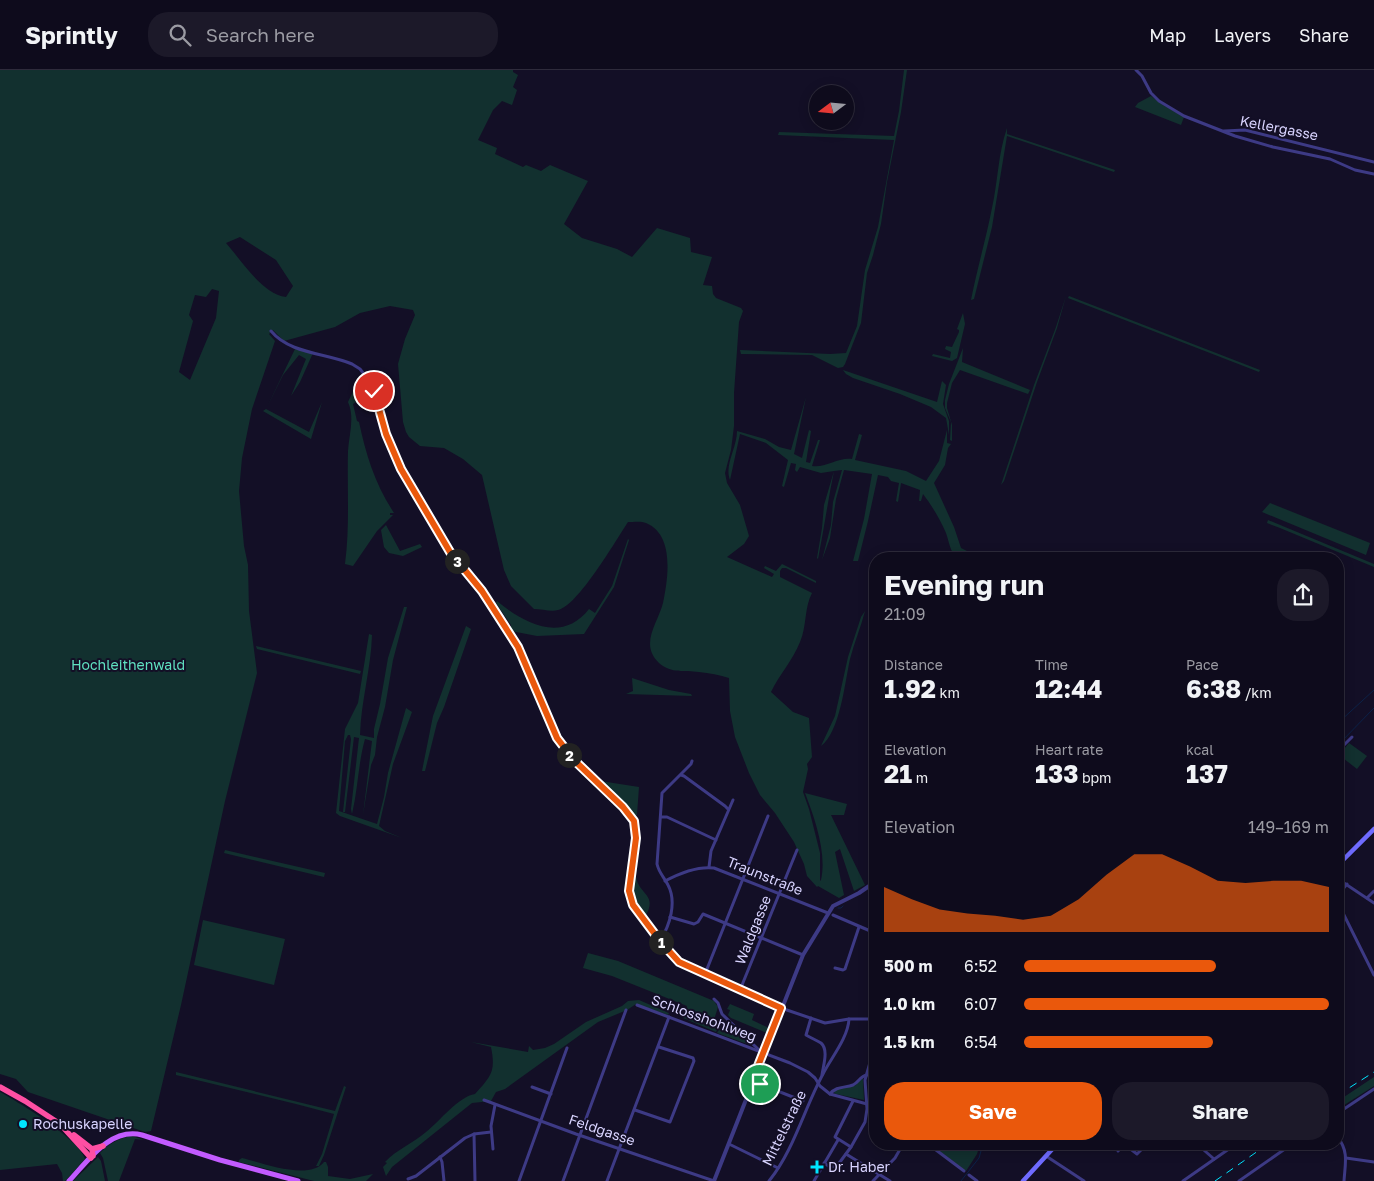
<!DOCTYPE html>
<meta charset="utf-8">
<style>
:root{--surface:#0e0b1c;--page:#1c1929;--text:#f1f3f6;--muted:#9b9ba3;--line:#2e2b3b;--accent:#ea580c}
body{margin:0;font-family:"Golos Text",sans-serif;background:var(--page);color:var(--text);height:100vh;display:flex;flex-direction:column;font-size:19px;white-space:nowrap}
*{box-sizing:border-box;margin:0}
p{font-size:16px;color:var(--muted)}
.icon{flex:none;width:28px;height:28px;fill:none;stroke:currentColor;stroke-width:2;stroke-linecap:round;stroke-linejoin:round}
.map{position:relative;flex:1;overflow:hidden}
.side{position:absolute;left:869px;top:482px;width:475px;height:598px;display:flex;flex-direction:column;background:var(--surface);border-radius:20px;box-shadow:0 2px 12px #0003,0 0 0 1px var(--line)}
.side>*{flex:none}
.needle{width:32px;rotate:254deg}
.buttons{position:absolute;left:809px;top:15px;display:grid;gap:10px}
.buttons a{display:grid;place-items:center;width:45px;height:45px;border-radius:50%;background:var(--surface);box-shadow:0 2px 12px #0003,0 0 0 1px var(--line);font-size:25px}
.pin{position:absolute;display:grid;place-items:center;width:42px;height:42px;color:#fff;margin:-21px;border:2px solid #fff;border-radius:50%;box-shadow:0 1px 5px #0007}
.km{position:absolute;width:25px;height:25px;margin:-12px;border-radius:50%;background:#222;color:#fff;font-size:14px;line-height:25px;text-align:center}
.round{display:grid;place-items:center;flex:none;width:52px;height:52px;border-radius:20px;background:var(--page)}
.head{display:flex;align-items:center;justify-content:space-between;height:85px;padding:0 15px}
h1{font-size:28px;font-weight:700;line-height:38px}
.figures{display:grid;grid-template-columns:repeat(3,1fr);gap:8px;height:85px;padding:5px 15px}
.figures div{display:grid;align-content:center}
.figures b{font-size:25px;font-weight:700}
.figures small{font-size:14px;font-weight:400}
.figures p{font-size:14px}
.chart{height:140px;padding:10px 15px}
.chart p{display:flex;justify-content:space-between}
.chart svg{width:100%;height:90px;margin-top:5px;fill:var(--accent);opacity:.7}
.button{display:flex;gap:10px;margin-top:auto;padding:10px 15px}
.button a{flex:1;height:58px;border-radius:20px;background:var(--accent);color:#fff;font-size:20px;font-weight:700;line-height:58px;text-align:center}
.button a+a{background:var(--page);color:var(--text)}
ul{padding:0 15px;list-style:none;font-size:16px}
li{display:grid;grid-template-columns:80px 60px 1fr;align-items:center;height:38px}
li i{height:12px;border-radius:6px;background:var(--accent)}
header{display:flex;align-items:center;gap:30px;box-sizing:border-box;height:70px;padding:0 25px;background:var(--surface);border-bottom:1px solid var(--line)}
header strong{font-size:24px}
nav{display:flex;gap:28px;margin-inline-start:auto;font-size:18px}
.search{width:350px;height:45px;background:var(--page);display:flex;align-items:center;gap:12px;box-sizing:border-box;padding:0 18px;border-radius:20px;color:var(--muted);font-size:19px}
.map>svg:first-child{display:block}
</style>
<header>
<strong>Sprintly</strong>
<div class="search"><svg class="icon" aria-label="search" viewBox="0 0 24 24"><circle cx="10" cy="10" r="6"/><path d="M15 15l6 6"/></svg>Search here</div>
<nav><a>Map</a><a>Layers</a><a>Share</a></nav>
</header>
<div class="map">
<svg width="1374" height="1111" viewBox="0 0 1374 1111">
<rect width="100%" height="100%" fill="#130f26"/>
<g fill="#12302f" fill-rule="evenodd">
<path d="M0,0H513V2L518,5L513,17L517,20L512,35L502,31L493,40L478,70L497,78L495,84L523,97L526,95L541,101L550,95L588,111L564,154L582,168L617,179L632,187L657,158L690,168L691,182L712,187L703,215L712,216L713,224L716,228L741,238L743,241L739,252L734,323V356L731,380L725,403L727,413L740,435L749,466L744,474L727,487L772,507L774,504L764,498L765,496L776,501L782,494L816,511V513L786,498H782L780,501V507L812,523C804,538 807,556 800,572C793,590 779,605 771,622L793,642L809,648L812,687L807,694L808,699L803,722L809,739L820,783V811L821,810C827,783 815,749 805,723L847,734L844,745H831L865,815L854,821L840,779L835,782L844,825L839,828L818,816L817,817L807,806L804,794L794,772L775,743L760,725L749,703L735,667L730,641L729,608C720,605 709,603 699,602C684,600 672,604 659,593C639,574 658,553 663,533C668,509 675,465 646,453C642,451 633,452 628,452C616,470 578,536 558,540C551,542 542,539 534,539L511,516L504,500L482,405L463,389L444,378L420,376L409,367L406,362L403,352L398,294L405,269L415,245L413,240L390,236L360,243L335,257L284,271L273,260L269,264L275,271L252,339L242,388L239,421L244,476L248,495L249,541L257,603L225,731L181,935L151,1061L145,1062L28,1022L16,1009L0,1004ZM240,167L276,190L293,216L286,227C262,224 242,191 226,173ZM212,219L219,221L216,248L190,310L179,302L193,251L189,245L195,225L206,227Z"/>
<polygon points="904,0 907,0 901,42 887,112 881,154 873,185 867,203 861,253 845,294 843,297 838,298 812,285 741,284 740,280 830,284 846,283 857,256 865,200 878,157 894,70 778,65 779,62 894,66 899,41"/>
<polygon points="1151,26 1163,35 1184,47 1181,55 1135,37 1138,33"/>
<path d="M1007,58V64L1115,100L1114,102L1007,66L992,157L974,229L971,230C977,199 986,169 992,138C998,111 998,84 1007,58Z"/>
<polygon points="1066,226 1057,258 1037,312 1004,411 1001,415 1034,315 1056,257"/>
<polygon points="1069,226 1260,300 1259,302 1068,228"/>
<polygon points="963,243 965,254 957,288 952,291 932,286 933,284 950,288 951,282 945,279 946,276 952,277 959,262 959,260 957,259"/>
<polygon points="963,278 962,292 1030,320 1028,324 960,300 952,313 947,333 947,338 952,355 952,371 950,370 951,352 945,338 945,330 949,314"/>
<polygon points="295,279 313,283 300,312 291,326 306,289 299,285 283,305 267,337"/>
<polygon points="843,300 937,332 942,311 946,315 943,334 949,351 949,365 946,348 931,337 900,324 853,308 846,304"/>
<path d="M364,306L372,321L353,334L357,351L359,352C366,385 375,414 394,443H390V445H393L377,461L353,496L345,494C350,457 347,419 348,381C349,364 355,348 348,332L356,315Z"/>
<path d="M806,327L794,384L802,388L809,360L811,361L806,392L810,393L818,370H820L812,396C827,398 838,387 852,389L859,364L862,365L855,390L906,401L926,411L939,391L947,360V373L951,374L948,378L945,395L934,413L954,457L961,478L983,489H957C950,482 949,471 946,463C940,449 932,436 923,424L921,431H919L920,420L901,413L898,432L896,431L899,413L891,411L888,407L878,405L868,451L858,491H853L864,449L872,404L844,400L836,429L830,468L822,490L831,455L833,432L842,400L834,401C828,430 824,459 818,489L817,488L822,458L824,435L834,401L821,403L800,397L797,402L795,400L796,394L791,393L784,417L782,416L788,390L766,373L740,364L730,410C724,395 737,378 737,361L765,369L779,377L791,380Z"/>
<polygon points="322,332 311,369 263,341 266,339 309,362"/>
<polygon points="1270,433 1370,473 1366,485 1262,442"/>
<polygon points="1268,450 1374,494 1374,497 1280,458 1267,453"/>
<polygon points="386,455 400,481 420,474 422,477 403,486 389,483 384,477 381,460"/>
<path d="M628,469L629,470L614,517L584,564L537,566L511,561V555L496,533L497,531C523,553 562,574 589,539L595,543L612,516Z"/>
<path d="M404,537H407L393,590L385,637L377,667L375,685L371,695L363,745L372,671L365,669C358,694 358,719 352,744L351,739L359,668L354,667L345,742H343L351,669L350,665H348L345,671L339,741L377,754L384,727L388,703L406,638L412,642L393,694L379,756L385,761L402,768L340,746L336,743L345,659L358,633L369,564L372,565C371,599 361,631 360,665L374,668V659L380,634L388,588Z"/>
<path d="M865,541C861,557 854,573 850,589C845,612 840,662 821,676L835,646L848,587L861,547Z"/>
<polygon points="466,556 471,559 444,637 437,653 425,701 422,701 433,646"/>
<polygon points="256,576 361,601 360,604 257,579"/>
<polygon points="632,608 669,620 691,624 692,626 626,624 633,621"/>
<polygon points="1349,673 1367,686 1357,699 1339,685"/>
<polygon points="594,710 639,717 637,745 632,745"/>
<path d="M638,763H640C638,777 635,792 636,806C638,825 659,824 645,847L634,834L631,823Z"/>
<polygon points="225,780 325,803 324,807 224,783"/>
<polygon points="203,850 285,869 274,915 194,895"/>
<polygon points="588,883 618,891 714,931 718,937 714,950 721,952 716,962 683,948 687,936 612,906 583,898"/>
<path d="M639,930L669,943L668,945L636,934L627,940L598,952L505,1019L496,1022L491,1031L472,1033L392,1097L386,1106L383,1097L387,1093L385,1092C396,1080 413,1073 426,1062C439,1052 459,1026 475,1024C491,1006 496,1002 491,977L471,972L528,982L529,976L533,980L545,978L554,974L586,952L622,936L628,931Z"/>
<polygon points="730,934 754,944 752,950 769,958 767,963 731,948 728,945 730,940 727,939"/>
<polygon points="728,952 750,973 750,975 717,963 721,955 726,957"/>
<polygon points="176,1002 335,1041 344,1016 346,1017 324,1085 319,1096 316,1096 322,1084 334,1044 296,1034 176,1005"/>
<polygon points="1374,1007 1374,1016 1338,1039 1338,1031"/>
<polygon points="861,1008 863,1008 864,1030 836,1024 834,1023 835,1020 856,1015"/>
<path d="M0,1022C20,1033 79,1069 85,1089L65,1111H63L62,1103L57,1094L0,1100Z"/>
<path d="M132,1066L144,1070L135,1069L119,1111H108L103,1088L100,1083C109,1074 118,1068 132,1066Z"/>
<polygon points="930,1074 980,1074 977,1084 966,1101"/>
<polygon points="98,1087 101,1091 105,1111 73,1111"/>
<path d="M242,1088C263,1093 309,1111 324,1092H326L328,1097V1106L350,1109L373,1104L366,1111H314L239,1092V1090Z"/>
</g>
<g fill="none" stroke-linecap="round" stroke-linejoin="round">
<g stroke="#0c2248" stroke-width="1">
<polyline points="1338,653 1374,620"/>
<polyline points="1338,675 1374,638"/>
<polyline points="838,838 841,838 843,836"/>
<polyline points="961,1111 979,1088 983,1074"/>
</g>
<g stroke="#3d3a85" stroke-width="3">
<polyline points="1136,0 1142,6 1151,23 1159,31 1184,46 1235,66 1273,77 1330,89 1355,100 1374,104"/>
<polyline points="1224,61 1245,60 1374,92"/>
<path d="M271,261C290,284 326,283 352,294L360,299L370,312L385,365L396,388L416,426L451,482L482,521L519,577L557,668L582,699L623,737L632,747L636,762L630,817V829L650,859L671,885L679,892L781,938L825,953L849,949H875"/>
<polyline points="1338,681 1352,667"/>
<polyline points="681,705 684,706 725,736 728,739"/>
<polyline points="661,747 667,747 716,770"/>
<polyline points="709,797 711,781 733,730"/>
<polyline points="1338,809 1374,833"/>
<path d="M665,811C680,803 697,796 714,798L828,843"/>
<polyline points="1338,824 1338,844"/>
<polyline points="1338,825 1347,814"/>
<polyline points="1367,828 1374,821"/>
<polyline points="1338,833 1374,905"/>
<polyline points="833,845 875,863"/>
<polyline points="670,847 694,854 698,852 703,844 803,885"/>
<path d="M660,871C670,855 677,832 668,815C664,807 659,803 657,794L662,723L691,694L692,691"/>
<polyline points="835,898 843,900 845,899 859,857"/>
<polyline points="705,904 768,746"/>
<polyline points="740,920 797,780"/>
<polyline points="714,929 718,933 722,944 758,979"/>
<polyline points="637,935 790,993 808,1002 815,1008 820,1016 830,1024 867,1034"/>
<path d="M811,948L806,965C811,968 816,970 821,973C829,980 823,996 822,1005"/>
<polyline points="752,1011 803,1031"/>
<polyline points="532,1017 551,1024"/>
<path d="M830,1024C836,1016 845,1018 853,1015C859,1012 860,1006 867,1005"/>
<polyline points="484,1030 576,1064 714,1111"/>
<polyline points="635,1040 670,1052 694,991 693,988 659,977"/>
<polyline points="1338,1043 1374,1019"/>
<polyline points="474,1064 475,1111"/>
<path d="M1338,1068C1349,1081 1345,1095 1344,1111"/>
<polyline points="729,1074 778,1098"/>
<polyline points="928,1074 964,1101"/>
<polyline points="1124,1074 1137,1084 1147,1074"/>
<polyline points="1197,1074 1214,1089"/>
<polyline points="851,1077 835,1067 853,1031"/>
<polyline points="493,1079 491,1056 495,1035"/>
<polyline points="1118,1081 1124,1074"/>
<polyline points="846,1084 890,1111"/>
<polyline points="1046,1086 1084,1111"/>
<polyline points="440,1087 442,1092 444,1111"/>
<polyline points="1346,1088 1374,1092"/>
<polyline points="824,1093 830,1097 837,1096 851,1077 865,1052 867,1039 865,1010 875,975"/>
<polyline points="969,1105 977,1111"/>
<polyline points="408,1109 416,1106 465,1068 474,1064 491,1062"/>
<polyline points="519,1111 567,978"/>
<polyline points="563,1111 626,940"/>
<polyline points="607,1111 669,947"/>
<path d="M769,1111C794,1080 804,1039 823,1004C831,988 848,968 849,949"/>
<polyline points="814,1111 838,1070"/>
<polyline points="873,1111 895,1088 903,1074"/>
<polyline points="1183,1111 1236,1074"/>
<polyline points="1239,1111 1292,1074"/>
</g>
<polyline stroke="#3d3a85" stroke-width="4" points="714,1111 803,885 833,836 859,823 875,812"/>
<g stroke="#6f6bff" stroke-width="4.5">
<polyline points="1338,795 1374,759"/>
<polyline points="1023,1111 1057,1074"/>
</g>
<path stroke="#c25bff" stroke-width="5" d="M69,1111C88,1091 110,1057 142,1065L220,1090L298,1111"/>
<g stroke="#ff4fa3" stroke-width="5.5">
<polyline points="0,1017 25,1031 60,1054 91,1088"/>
<polyline points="74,1065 92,1079 93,1086"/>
<polyline points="92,1079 103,1076"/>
</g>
<g stroke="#00e5ff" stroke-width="1" stroke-dasharray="8 6" stroke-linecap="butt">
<polyline points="1338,1025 1374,1002"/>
<polyline points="1215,1111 1268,1074"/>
</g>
</g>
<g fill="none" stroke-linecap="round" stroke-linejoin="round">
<defs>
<polyline id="route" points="374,321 386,364 401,399 450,482 482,521 518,577 557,668 574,690 623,737 634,751 636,768 629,821 633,835 660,871 679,892 781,938 752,1011 760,1014"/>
</defs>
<use href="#route" stroke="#fff" stroke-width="10"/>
<use href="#route" stroke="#ea580c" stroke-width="6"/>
</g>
<g fill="#00e5ff" stroke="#130f26" stroke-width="2">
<circle cx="23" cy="1054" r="5"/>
<path d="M814.5 1089.5h5v5h5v5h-5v5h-5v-5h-5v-5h5z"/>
</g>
<g text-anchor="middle" stroke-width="4" stroke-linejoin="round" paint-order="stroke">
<g font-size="14" fill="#d9d4ff" stroke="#130f26">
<text transform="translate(1279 58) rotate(11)" y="5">Kellergasse</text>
<text transform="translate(765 806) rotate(22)" y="5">Traunstraße</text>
<text transform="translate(753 860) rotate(-68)" y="5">Waldgasse</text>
<text transform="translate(704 948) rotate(20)" y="5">Schlosshohlweg</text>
<text transform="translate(784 1058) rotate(-64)" y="5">Mittelstraße</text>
<text transform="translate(602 1060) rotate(19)" y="5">Feldgasse</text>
</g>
<g font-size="14" fill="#5fe0c0" stroke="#130f26">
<text x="128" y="600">Hochleithenwald</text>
</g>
<g font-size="14" fill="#d9d4ff" stroke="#130f26" text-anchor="start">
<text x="33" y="1059">Rochuskapelle</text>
<text x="828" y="1102">Dr. Haber</text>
</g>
</g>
</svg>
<div class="buttons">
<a><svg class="needle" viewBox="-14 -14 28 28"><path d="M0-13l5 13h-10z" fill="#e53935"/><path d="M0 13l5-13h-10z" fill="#9b9ba3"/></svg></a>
</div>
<div class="pin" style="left:760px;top:1014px;background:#1e9e55"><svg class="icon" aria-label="arrive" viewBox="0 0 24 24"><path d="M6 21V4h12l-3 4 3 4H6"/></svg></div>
<div class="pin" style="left:374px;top:321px;background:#d93025"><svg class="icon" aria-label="check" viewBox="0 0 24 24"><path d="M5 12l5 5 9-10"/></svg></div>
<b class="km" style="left:661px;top:872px">1</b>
<b class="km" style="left:569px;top:685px">2</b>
<b class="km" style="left:457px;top:491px">3</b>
<section class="side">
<div class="head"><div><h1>Evening run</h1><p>21:09</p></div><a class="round"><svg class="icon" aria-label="share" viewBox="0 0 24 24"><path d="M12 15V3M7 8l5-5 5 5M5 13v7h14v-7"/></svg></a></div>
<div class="figures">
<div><p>Distance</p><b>1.92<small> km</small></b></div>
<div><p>Time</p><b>12:44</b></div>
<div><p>Pace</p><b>6:38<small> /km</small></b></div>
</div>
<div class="figures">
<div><p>Elevation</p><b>21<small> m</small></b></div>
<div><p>Heart rate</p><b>133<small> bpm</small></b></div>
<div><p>kcal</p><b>137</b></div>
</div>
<div class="chart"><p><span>Elevation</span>149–169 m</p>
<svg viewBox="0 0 160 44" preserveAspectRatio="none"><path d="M0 44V22L10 28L20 33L30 35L40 36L50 38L60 36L70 28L80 16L90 6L100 6L110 12L120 19L130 20L140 19L150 19L160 22V44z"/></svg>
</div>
<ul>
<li><b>500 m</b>6:52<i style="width:63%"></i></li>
<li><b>1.0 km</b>6:07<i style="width:100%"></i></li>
<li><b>1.5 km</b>6:54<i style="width:62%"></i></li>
</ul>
<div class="button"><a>Save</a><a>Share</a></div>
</section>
</div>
